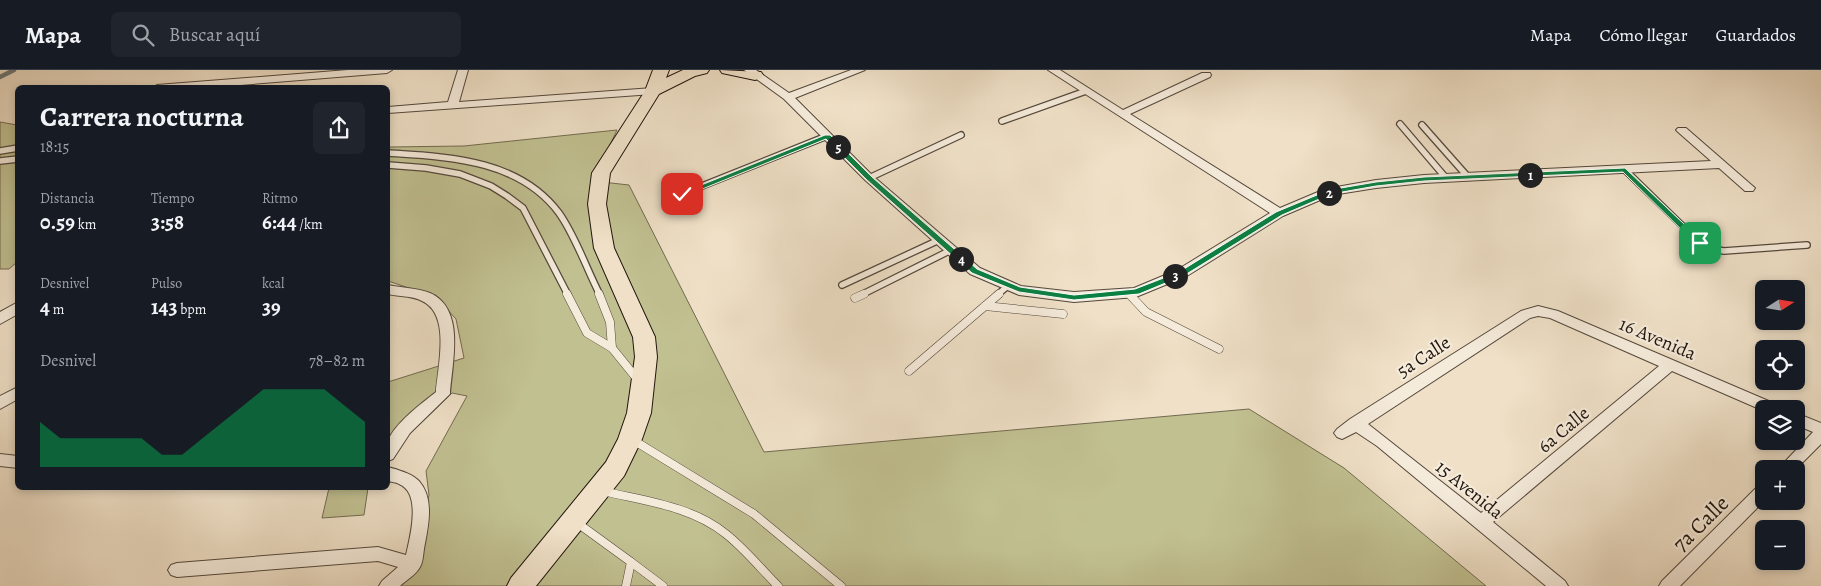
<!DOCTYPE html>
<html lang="es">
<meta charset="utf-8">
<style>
:root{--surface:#171b24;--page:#20242c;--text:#f1f3f6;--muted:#9ea1a6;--line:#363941;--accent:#0b8043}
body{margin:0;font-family:Alegreya,serif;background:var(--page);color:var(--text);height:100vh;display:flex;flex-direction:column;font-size:19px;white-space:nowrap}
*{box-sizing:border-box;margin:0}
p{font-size:16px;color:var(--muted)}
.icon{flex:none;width:28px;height:28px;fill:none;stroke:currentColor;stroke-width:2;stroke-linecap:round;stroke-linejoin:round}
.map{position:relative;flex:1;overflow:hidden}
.drawer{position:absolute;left:15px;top:15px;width:375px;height:405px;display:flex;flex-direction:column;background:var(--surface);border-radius:8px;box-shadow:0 2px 8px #0003}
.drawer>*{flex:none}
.needle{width:32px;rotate:78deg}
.fabs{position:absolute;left:1755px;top:210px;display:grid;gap:10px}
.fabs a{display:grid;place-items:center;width:50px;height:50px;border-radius:8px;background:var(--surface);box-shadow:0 2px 8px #0003;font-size:25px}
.pin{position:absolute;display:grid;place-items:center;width:42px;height:42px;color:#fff;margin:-21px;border-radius:10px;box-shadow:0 2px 8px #0006}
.km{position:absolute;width:25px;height:25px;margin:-12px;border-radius:50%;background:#222;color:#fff;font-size:14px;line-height:25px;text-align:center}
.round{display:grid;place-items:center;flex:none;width:52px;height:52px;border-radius:8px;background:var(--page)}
.overview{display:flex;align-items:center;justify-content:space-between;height:85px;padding:0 25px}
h1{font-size:28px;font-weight:700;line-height:38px}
.metrics{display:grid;grid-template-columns:repeat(3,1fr);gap:8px;height:85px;padding:5px 25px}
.metrics div{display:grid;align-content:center}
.metrics b{font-size:21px;font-weight:700}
.metrics small{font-size:14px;font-weight:400}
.metrics p{font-size:14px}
.chart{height:140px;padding:10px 25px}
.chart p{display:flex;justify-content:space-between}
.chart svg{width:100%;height:90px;margin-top:5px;fill:var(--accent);opacity:.7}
header{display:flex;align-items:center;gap:30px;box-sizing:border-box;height:70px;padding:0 25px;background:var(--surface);border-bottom:1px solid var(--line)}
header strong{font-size:24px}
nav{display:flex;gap:28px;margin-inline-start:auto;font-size:18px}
.search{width:350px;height:45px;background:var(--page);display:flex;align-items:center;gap:12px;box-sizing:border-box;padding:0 18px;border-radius:8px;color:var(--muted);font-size:19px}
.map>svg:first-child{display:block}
</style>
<header>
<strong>Mapa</strong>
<div class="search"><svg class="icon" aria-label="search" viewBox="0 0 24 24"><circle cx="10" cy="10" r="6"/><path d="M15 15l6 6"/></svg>Buscar aquí</div>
<nav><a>Mapa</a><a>Cómo llegar</a><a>Guardados</a></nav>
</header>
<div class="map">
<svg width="1821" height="516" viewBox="0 0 1821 516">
<rect width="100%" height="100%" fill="#efe0c7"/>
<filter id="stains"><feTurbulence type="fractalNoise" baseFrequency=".004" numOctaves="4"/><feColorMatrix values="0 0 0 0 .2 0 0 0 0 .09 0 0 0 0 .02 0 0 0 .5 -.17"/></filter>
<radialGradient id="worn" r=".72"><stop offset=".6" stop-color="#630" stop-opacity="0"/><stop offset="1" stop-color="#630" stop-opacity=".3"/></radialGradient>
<g fill="#c1c091" stroke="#716a4f">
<polygon points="0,52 17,55 17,192 9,199 0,199"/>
<polygon points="617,60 593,111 629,115 764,382 1249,339 1344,398 1486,516 381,516 404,498 422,459 429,425 426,401 467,326 452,323 388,385 388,312 464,288 456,249 436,227 388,211 388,77 464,76"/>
<polygon points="329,418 368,418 364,445 322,448"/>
</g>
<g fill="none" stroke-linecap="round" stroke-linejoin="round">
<polyline stroke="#6e787a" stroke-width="4.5" points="0,7 14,0"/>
<defs>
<g id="service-far1">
<polyline points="1002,51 1086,21"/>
<polyline points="1400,54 1446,108"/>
<polyline points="1422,55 1468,107"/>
<polyline points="0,81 18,78"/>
<path d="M388,83C448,87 519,89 559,143C576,167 586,198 600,225"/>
<polyline points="0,91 18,89"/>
<polyline points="388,95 426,98 460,104 491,116 507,126 523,138 568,225"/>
<polyline points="1625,100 1700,173 1712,179 1724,181 1807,175"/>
<polyline points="869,108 961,65"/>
<polyline points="682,124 827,66"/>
<polyline points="842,215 939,170"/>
<polyline points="1128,223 1130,225"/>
<polyline points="861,225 951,180"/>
<polyline points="997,225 1009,215"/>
</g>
<g id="service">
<polyline points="567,224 587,263 612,278 638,310"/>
<polyline points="599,224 610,252 612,278"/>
<polyline points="1129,224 1146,242 1219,279"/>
<polyline points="855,228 864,224"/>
<polyline points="985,236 1063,244"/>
<polyline points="909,301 999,224"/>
<polyline points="633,370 754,444 841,516"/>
<path d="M603,421C644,431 692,436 726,464C745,479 761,499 778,516"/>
<polyline points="576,452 631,492 626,516"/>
<polyline points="631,492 663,516"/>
</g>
<g id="minor">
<polygon points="348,0 392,0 387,3 203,18 152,18 157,15"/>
<polygon points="458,0 468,0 459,32 653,18 658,21 653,24 388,43 388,37 448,32"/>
<polygon points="744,0 756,0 789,23 851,0 865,0 795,28 873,106 980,198 1021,216 1074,222 1134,218 1177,200 1270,143 1048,0 1060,0 1123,40 1202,3 1210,3 1211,5 1210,7 1130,44 1280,138 1325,119 1376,110 1424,105 1711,91 1678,62 1676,60 1678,58 1686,58 1755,118 1753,121 1745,121 1719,98 1424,113 1376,118 1332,125 1283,146 1187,206 1136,227 1074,232 1019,225 970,204 865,110 784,29"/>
<path d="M388,215C402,218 417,218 430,223C466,239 452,293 450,324L410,363L393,389L388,391C387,386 386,376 388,371C394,354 422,333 436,322C438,296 451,244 422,231C411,225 399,227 388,224Z"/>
<polygon points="18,232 18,244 0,254 0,242"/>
<path d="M1538,236L1558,241L1778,335L1780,339H1764V341L1672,301L1493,452L1565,511L1568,516H1546L1377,376L1356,362L1342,369L1337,367L1334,363L1337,359L1350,349L1521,241ZM1538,246L1550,248L1659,296L1481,443L1368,354L1530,248Z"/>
<polygon points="18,317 18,329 0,339 0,326"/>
<polygon points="1796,343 1821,353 1821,374 1796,399 1778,399 1813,362 1796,355"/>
<polygon points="0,384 18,386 18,398 0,396"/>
<path d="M388,397C398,400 411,403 419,411C435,429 428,457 424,479C423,485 423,492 420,497C416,505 406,510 400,516H379L382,511L398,497L378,491L177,507L171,505L168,500L171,495L177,493L378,477L406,485C410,467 422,423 399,414C396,412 391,412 388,411Z"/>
<polygon points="1764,415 1764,431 1680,516 1659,516 1662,511 1758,416"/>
</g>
<g id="primary">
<polygon points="653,0 669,0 666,8 683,0 709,0 707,3 695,6 659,24 610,103 606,134 614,178 655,267 657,287 651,343 642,369 624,406 536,516 507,516 511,508 606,392 618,369 627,343 635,287 633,267 594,178 588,134 592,103 645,21"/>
<polygon points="720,0 761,2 763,5 761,8 755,10 722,3"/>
</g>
</defs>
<use href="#service-far1" stroke="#54483c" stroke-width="8"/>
<use href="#service" stroke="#54483c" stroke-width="9"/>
<use href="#minor" stroke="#54483c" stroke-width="2"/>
<use href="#primary" stroke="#21150d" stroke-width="2"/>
<use href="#service-far1" stroke="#f5ebdb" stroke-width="5.5"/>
<use href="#service" stroke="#f5ebdb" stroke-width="8"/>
<use href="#minor" fill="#f5ebdb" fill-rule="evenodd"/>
<use href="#primary" fill="#efe0c7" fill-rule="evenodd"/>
</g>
<polygon fill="#0b8043" stroke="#fff" points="825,65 830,65 872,107 977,199 1020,217 1074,225 1135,219 1179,202 1276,142 1329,120 1376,112 1424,107 1625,98 1704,173 1697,175 1623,102 1424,111 1376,116 1331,124 1282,145 1185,205 1139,224 1074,230 1019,222 972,203 867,110 826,69 685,126 679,124"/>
<g text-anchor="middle" stroke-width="4.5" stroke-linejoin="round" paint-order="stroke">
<g font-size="19" fill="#21150d" stroke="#f5ebdb">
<text transform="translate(1658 268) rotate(23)" y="7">16 Avenida</text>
<text transform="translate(1423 286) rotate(-33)" y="7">5a Calle</text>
<text transform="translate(1563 359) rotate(-40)" y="7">6a Calle</text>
<text transform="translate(1470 419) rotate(39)" y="7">15 Avenida</text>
</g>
<g font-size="22" fill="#21150d" stroke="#f5ebdb">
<text transform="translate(1700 453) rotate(-45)" y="8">7a Calle</text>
</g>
</g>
<rect width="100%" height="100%" filter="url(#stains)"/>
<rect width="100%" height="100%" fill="url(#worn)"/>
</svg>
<div class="fabs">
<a><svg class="needle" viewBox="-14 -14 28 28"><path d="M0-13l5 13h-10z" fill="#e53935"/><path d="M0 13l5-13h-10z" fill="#9ea1a6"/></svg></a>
<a><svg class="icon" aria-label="locate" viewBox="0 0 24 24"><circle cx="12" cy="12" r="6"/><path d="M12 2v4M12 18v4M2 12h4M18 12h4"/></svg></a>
<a><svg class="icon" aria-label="layers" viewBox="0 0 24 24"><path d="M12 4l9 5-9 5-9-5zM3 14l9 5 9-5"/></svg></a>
<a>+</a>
<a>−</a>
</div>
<div class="pin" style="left:1700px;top:173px;background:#1e9e55"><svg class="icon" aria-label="arrive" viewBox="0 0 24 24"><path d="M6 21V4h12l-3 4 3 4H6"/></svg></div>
<div class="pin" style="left:682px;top:124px;background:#d93025"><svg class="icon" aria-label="check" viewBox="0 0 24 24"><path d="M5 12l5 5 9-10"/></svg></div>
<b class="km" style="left:1530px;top:105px">1</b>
<b class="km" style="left:1329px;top:123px">2</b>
<b class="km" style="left:1175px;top:206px">3</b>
<b class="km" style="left:961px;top:189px">4</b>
<b class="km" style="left:838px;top:77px">5</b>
<section class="drawer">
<div class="overview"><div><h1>Carrera nocturna</h1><p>18:15</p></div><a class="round"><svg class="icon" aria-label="share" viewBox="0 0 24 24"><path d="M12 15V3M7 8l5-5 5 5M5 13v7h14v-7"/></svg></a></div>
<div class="metrics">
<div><p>Distancia</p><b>0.59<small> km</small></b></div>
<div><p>Tiempo</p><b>3:58</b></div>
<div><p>Ritmo</p><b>6:44<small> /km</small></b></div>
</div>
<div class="metrics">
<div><p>Desnivel</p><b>4<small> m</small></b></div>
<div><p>Pulso</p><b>143<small> bpm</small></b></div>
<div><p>kcal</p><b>39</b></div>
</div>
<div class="chart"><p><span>Desnivel</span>78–82 m</p>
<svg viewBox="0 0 160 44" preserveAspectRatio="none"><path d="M0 44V22L10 30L20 30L30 30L40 30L50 30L60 38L70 38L80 30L90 22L100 14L110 6L120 6L130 6L140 6L150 14L160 22V44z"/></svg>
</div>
</section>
</div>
